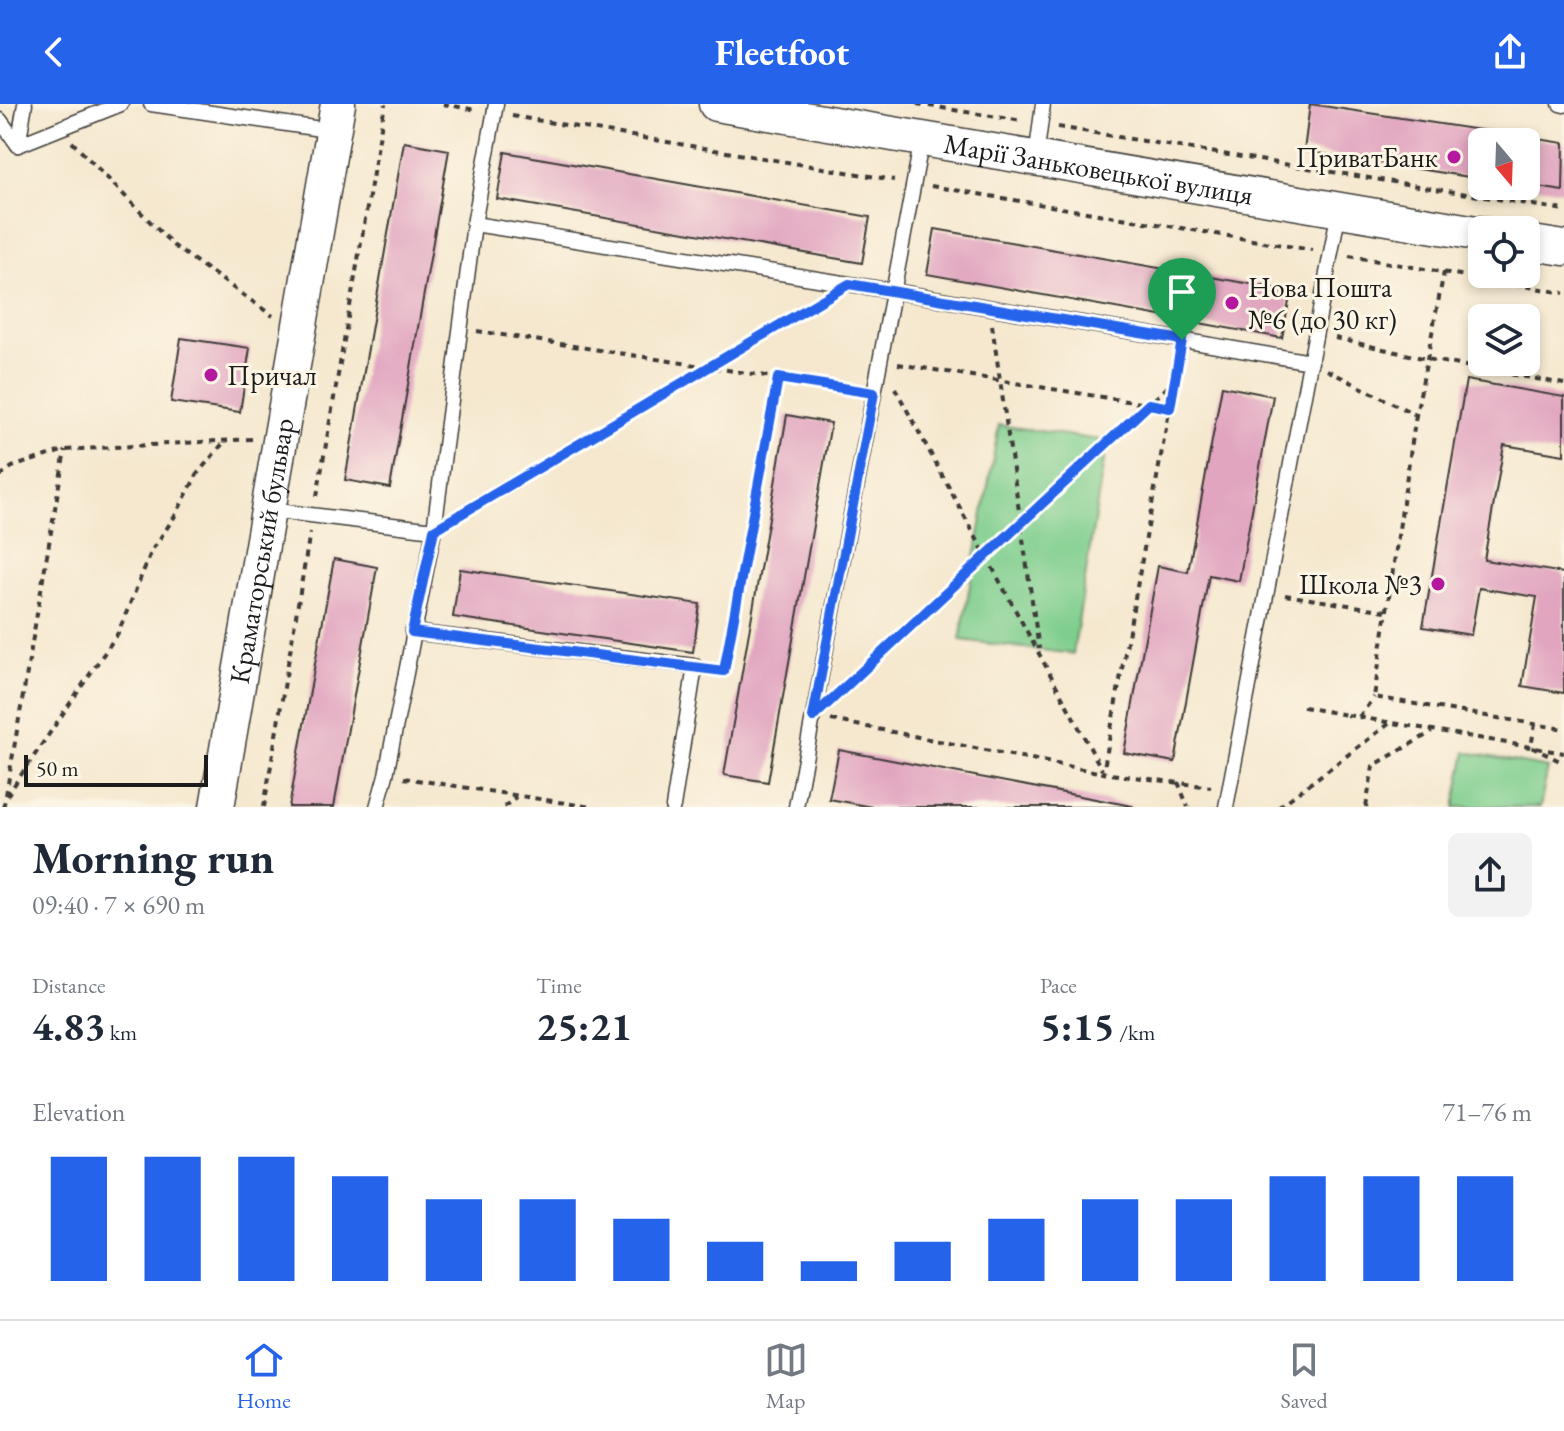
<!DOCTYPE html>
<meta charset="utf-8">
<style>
:root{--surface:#fff;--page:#f2f2f3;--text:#1f2937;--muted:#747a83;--line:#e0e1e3;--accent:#2563eb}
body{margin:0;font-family:"EB Garamond",serif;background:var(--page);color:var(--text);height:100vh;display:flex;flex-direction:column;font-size:30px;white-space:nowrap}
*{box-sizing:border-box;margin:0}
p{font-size:26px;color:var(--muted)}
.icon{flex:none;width:44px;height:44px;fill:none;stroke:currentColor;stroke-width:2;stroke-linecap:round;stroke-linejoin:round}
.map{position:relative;height:703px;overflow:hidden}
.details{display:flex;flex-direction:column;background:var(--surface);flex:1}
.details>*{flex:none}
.needle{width:52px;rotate:161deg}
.tools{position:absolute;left:1468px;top:24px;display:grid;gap:16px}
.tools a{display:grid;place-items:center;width:72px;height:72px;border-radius:12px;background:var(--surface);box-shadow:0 4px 12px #0003;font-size:40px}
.scale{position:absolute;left:24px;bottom:20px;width:184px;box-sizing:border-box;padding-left:8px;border:4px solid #1c1c1c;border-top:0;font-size:22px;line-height:28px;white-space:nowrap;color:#1c1c1c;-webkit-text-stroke:6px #fcf5e5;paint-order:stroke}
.pin{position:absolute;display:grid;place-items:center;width:68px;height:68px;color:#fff;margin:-82px -34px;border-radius:50% 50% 50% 0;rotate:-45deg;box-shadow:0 0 8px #0007}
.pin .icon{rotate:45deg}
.round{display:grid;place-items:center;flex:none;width:84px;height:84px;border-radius:12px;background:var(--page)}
.overview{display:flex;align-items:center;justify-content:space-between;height:136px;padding:0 32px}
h1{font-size:44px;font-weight:700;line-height:60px}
.stats{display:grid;grid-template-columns:repeat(3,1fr);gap:12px;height:136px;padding:8px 32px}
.stats div{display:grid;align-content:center}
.stats b{font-size:40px;font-weight:700}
.stats small{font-size:22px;font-weight:400}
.stats p{font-size:22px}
.chart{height:224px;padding:16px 32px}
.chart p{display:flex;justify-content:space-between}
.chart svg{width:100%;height:144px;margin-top:8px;stroke:var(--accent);stroke-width:6}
header{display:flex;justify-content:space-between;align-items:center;height:104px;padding:0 32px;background:var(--accent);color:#fff;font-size:36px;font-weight:700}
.menu{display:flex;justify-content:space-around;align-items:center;height:112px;border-top:2px solid var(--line);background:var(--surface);font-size:22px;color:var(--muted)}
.menu a{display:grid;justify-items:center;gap:4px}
.menu .selected{color:var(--accent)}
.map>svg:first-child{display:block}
</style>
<header><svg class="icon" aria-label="back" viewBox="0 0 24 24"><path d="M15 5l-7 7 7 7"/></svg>Fleetfoot<svg class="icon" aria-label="share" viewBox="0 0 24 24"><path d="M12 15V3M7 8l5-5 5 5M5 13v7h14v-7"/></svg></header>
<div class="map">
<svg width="1564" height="703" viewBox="0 0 1564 703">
<rect width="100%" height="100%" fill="#fcf5e5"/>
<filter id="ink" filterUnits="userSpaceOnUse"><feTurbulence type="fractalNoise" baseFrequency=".0125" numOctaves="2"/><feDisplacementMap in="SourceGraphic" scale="16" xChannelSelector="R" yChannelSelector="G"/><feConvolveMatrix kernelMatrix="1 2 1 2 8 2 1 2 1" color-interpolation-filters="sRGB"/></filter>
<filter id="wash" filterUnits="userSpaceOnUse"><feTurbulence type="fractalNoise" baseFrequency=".006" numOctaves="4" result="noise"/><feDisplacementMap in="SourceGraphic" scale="32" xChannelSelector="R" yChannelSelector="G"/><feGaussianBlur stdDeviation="1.8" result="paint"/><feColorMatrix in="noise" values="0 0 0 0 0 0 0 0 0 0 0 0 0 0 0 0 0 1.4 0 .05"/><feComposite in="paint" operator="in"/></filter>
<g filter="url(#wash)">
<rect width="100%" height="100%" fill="#f5e8cf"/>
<g fill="#7fce8e" stroke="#4e7555" stroke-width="2">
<polygon points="999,321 1107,337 1073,550 960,536"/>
<polygon points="1466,648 1548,664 1540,703 1455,703"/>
</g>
<g id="blocks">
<g fill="#e1a5c0">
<polygon points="1310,0 1564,39 1563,87 1526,81 1526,38 1482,38 1482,75 1304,47"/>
<polygon points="404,38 449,46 390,384 345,376"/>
<polygon points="505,48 870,113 862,159 497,95"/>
<polygon points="935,125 1291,187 1282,234 927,170"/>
<polygon points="181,234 250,244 240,308 171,298"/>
<polygon points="1466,276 1564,293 1564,351 1504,341 1484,456 1564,469 1564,589 1522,582 1537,493 1479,484 1471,531 1423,523"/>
<polygon points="1222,282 1273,292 1239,477 1209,471 1175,658 1124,649 1158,462 1188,468"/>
<polygon points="787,311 831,319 768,678 724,671"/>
<polygon points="334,455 377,463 334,703 289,703"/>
<polygon points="460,465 700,500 693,548 453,513"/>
<polygon points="839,646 1132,702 1131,703 872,703 829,695"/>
</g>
</g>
</g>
<g filter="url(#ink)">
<use href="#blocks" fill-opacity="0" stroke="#3d3b37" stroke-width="2"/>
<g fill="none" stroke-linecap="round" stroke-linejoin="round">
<defs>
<g id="service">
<polyline points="151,0 334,27"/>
<polyline points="1560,0 1564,1"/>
<polyline points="0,16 18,41 121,0"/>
<polyline points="18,41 25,0"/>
<polyline points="1036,54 1043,0"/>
<polyline points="474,120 893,187 1311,258"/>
<polyline points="269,406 434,426"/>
<polyline points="412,528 695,562 673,703"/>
<polyline points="377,703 386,671 434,426 474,120 496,0"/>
<polyline points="796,703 922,35"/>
<polyline points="1226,703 1339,106"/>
</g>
<g id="tertiary">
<path id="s1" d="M716,0L1482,130"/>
<polyline points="1526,138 1564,144"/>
<path id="s2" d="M217,703L338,0"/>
</g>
</defs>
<use href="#service" stroke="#3d3b37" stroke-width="17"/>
<use href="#tertiary" stroke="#3d3b37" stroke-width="37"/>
<g stroke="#3d3b37" stroke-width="4" stroke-dasharray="6 6" stroke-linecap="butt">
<polyline points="443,0 476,6"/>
<polyline points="917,0 1022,17"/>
<polyline points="512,12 894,76"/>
<polyline points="1058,23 1564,106"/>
<polyline points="72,38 174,142 273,212"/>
<polyline points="931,82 1312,146"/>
<polyline points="1349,152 1564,189"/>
<polyline points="992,221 1039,545"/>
<polyline points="477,227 856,286"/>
<polyline points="1335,234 1427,255 1564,280"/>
<polyline points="1179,253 1103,669 1211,683"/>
<polyline points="898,260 1170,304"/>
<polyline points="1327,266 1416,311 1444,168"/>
<polyline points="895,284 1102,666"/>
<polyline points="1416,311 1374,593 1564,625"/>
<polyline points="0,372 12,363 65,346 252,335"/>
<polyline points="317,392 385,0"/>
<polyline points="453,415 824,195"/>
<polyline points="1285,491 1386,507"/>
<polyline points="712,565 724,567 778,274"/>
<polyline points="838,589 1174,277"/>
<polyline points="1303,603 1347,611"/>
<polyline points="1347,611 1564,649"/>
<polyline points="1359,613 1374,593"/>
<polyline points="831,616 1103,669"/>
<polyline points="1535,620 1531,643 1564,659"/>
<polyline points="404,674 591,703"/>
<polyline points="1178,678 1188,703"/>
<polyline points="6,691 65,346"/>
<polyline points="3,703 6,693 118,529 152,446 175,412 198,369 225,337"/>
<polyline points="264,703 310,428"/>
<polyline points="504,703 516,693"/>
<polyline points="1279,703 1390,619"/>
<polyline points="1366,703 1373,662 1432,628"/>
</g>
<use href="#service" stroke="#fff" stroke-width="14"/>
<use href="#tertiary" stroke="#fff" stroke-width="34"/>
</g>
</g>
<g fill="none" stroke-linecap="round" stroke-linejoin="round" filter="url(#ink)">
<defs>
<polygon id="route" points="849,180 1182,236 1170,304 1149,300 813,613 874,289 778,274 724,567 412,528 434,426"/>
</defs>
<use href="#route" stroke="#fff" stroke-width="16"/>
<use href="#route" stroke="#2563eb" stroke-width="10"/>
</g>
<g fill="#b5179e" stroke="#fcf5e5" stroke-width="3">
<circle cx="1454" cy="53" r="8"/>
<circle cx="1232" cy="199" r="8"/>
<circle cx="211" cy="271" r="8"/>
<circle cx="1438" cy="480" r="8"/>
</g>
<g text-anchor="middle" stroke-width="6" stroke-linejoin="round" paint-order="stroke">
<g font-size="28" fill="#1c1c1c" stroke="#fcf5e5" text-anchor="end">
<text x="1438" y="63">ПриватБанк</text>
<text x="1248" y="193" text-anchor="start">Нова Пошта<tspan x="1248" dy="32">№6 (до 30 кг)</tspan></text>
<text x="227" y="281" text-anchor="start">Причал</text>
<text x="1422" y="490">Школа №3</text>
</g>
<g font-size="28" fill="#1c1c1c" stroke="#fcf5e5">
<text dy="10" stroke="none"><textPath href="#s1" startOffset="388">Марії Заньковецької вулиця</textPath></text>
<text dy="10" stroke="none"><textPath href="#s2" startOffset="260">Краматорський бульвар</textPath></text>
</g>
</g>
</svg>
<div class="tools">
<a><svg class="needle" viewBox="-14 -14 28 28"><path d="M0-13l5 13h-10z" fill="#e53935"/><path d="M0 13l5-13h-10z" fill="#747a83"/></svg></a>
<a><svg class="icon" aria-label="locate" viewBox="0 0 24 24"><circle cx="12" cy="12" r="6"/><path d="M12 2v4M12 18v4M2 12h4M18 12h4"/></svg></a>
<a><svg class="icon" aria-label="layers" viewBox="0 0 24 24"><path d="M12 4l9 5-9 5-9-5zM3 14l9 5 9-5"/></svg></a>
</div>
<div class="scale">50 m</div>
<div class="pin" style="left:1182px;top:236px;background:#1e9e55"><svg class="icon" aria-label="arrive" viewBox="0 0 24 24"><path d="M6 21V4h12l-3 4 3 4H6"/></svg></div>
</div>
<section class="details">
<div class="overview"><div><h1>Morning run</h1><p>09:40 · 7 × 690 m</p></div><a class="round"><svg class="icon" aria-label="share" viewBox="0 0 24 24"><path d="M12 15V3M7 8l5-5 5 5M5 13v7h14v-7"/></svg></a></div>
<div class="stats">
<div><p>Distance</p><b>4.83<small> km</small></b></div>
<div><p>Time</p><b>25:21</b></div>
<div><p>Pace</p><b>5:15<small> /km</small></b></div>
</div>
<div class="chart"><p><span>Elevation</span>71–76 m</p>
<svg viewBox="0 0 160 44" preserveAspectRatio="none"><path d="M5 44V6M15 44V6M25 44V6M35 44V12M45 44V19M55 44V19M65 44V25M75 44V32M85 44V38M95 44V32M105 44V25M115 44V19M125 44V19M135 44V12M145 44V12M155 44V12"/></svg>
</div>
</section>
<nav class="menu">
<a class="selected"><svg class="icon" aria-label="home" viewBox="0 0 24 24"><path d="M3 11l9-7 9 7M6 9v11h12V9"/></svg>Home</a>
<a><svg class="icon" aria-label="map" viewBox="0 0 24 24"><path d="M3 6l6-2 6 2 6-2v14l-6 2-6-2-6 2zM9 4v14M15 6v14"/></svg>Map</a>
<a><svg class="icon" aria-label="saved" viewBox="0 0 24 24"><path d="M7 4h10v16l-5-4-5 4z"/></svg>Saved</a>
</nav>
